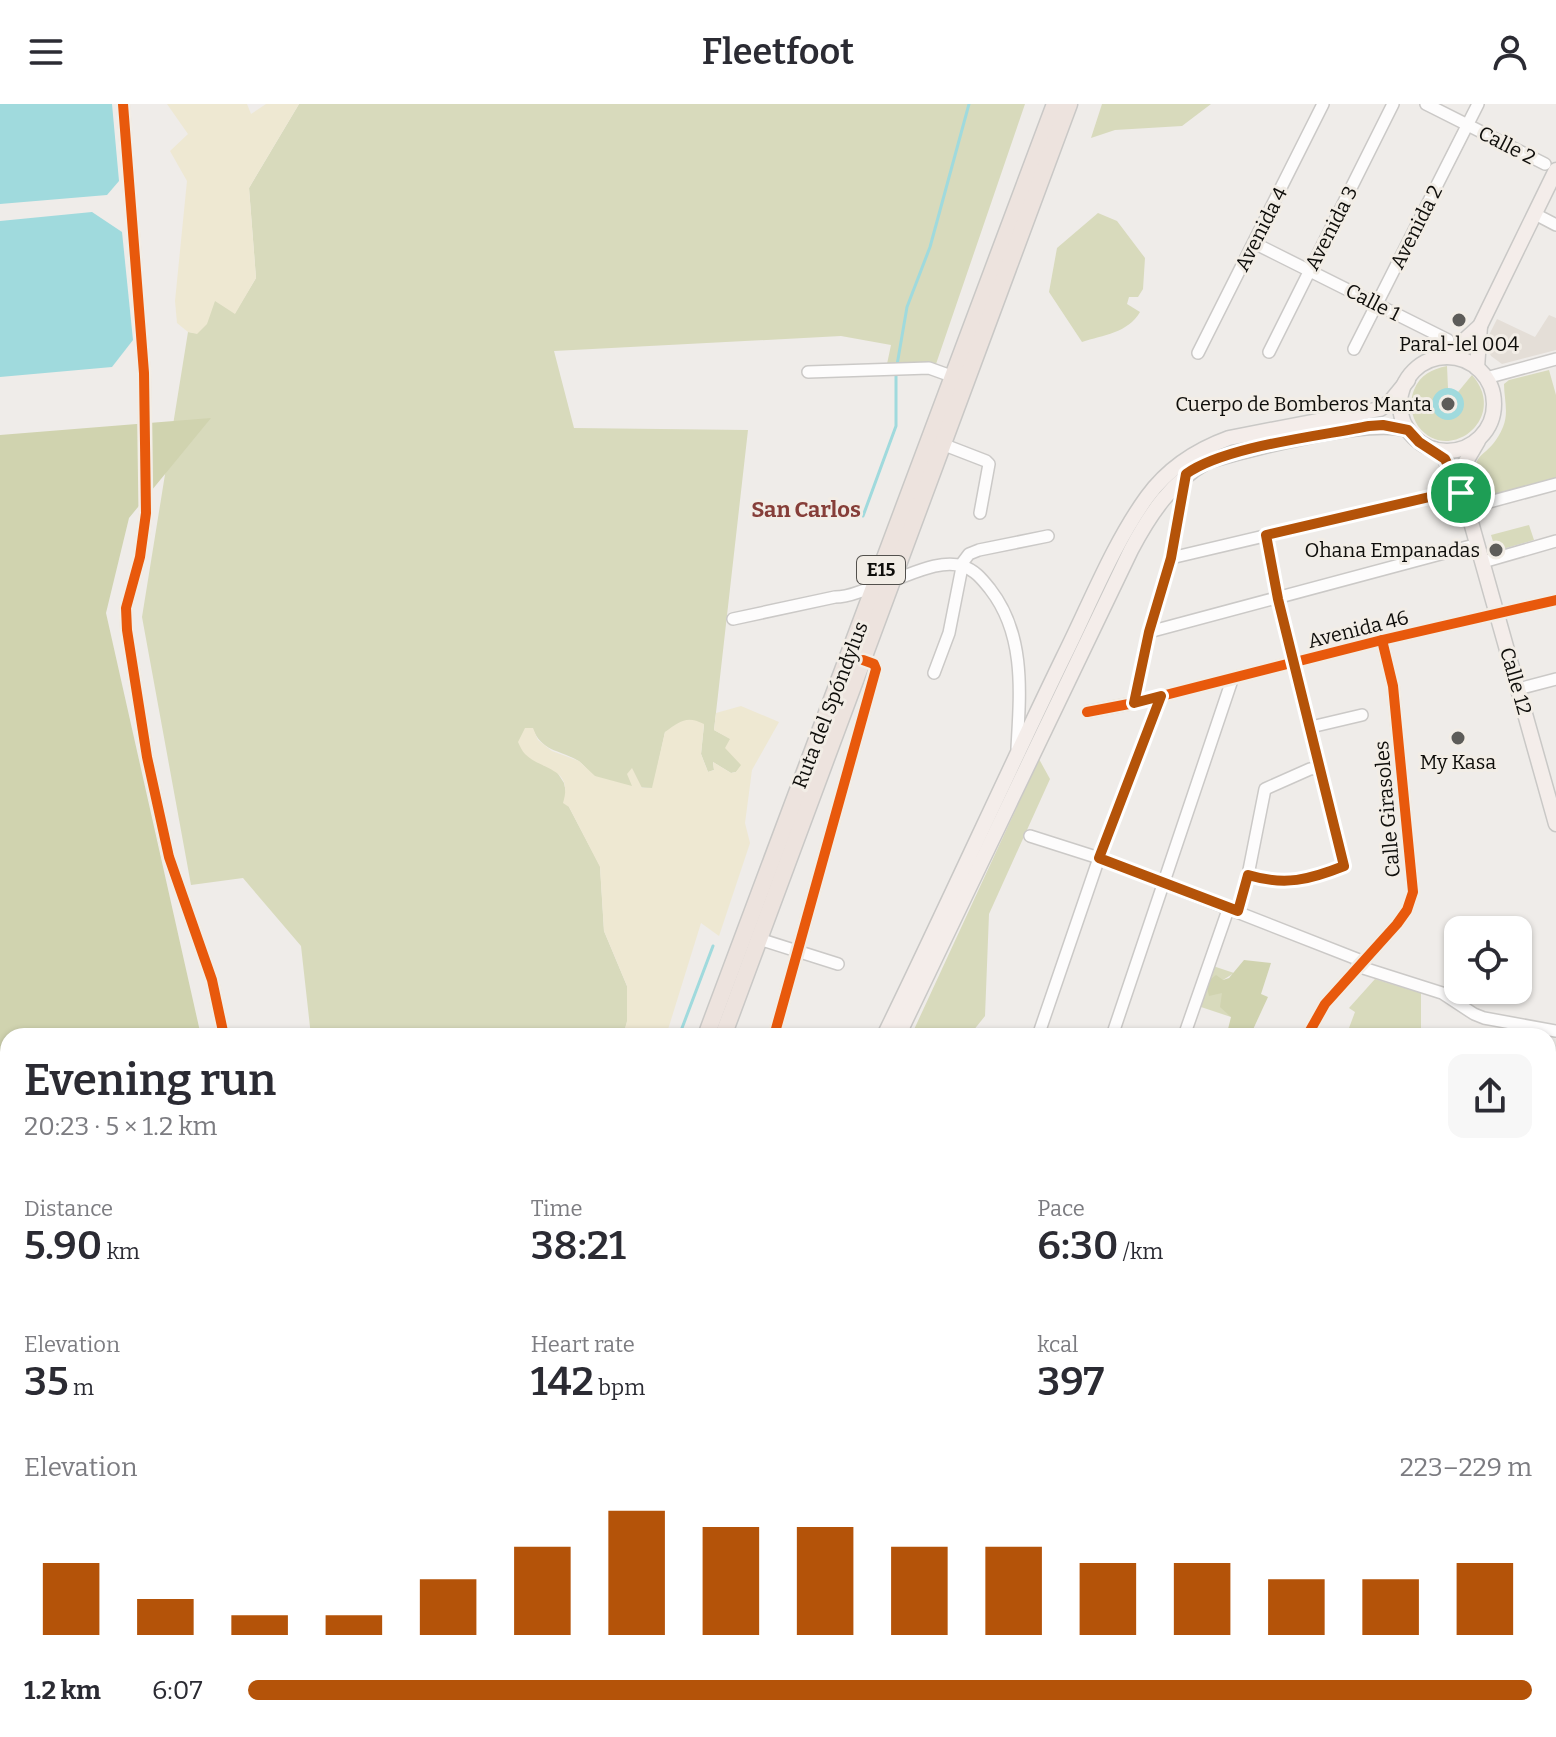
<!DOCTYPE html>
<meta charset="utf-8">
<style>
:root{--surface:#fff;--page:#f7f7f7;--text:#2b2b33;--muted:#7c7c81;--accent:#b45309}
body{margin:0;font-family:Bitter,serif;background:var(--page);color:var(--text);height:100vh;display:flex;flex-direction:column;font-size:30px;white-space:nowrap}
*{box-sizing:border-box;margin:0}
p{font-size:26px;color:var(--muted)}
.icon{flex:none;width:44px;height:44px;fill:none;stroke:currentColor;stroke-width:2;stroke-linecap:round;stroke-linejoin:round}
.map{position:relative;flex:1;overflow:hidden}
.sheet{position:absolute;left:0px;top:924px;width:1556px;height:710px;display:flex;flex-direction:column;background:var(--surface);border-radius:24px 24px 0 0;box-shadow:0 2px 6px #0004}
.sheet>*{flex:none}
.controls{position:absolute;left:1444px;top:812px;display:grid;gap:16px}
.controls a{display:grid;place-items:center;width:88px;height:88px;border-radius:16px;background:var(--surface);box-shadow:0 2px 6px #0004;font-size:40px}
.pin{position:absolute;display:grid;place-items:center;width:68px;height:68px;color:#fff;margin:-34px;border:4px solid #fff;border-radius:50%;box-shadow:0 2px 8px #0007}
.round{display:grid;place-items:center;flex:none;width:84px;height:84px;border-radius:16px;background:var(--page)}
.overview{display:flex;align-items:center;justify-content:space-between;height:136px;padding:0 24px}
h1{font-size:44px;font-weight:600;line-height:60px}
.figures{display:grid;grid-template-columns:repeat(3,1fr);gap:12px;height:136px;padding:8px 24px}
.figures div{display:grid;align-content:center}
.figures b{font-size:40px;font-weight:600}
.figures small{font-size:22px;font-weight:400}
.figures p{font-size:22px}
.chart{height:224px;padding:16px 24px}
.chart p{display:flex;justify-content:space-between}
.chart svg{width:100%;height:144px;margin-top:8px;stroke:var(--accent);stroke-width:6}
ul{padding:0 24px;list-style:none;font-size:26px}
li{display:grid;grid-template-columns:128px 96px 1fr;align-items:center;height:60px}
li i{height:20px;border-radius:10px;background:var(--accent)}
header{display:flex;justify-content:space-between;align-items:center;height:104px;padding:0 24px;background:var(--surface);font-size:36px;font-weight:600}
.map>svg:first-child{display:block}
</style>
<header><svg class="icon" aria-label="menu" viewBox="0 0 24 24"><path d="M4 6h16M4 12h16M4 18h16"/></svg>Fleetfoot<svg class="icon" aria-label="person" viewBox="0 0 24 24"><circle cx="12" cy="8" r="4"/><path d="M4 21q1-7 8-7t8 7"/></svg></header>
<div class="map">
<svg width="1556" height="1633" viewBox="0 0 1556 1633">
<rect width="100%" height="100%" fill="#efece9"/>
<polygon fill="#e4ded7" points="1549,211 1556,214 1556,246 1502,260 1491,252 1485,239 1497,215 1535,233"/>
<polygon fill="#f1e4ea" points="1556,1081 1556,1201 1548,1199 1548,1113"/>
<polygon fill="#f3e5dd" points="1548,1235 1556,1265 1556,1317 1548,1318"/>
<g fill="#d8dabc">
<path d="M299,0H1025L936,260H887L891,241L841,232L554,247L574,324L748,326L714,626L731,635L742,661L736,668L731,669L713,658L714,666L708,668L701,650L704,621L665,628L653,684C636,684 612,680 596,673C589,669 584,660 577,656C557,645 543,648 532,624L543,661L555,665L564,679L569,703L600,762L604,827L627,882V918L623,932H311L301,842L243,774L191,781L142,513L188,228L197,229L215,196L235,209L256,174L249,84Z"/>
<polygon points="1102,0 1211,0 1182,22 1115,26 1091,34"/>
<path d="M1098,109L1117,117L1145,154L1143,185L1138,193H1129L1127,200L1140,208C1128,229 1103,231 1082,238L1049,188L1057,144Z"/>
<path d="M1447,262L1448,284L1458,288L1472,271C1510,314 1448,362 1418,322C1411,311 1409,298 1414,286C1420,271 1432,265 1447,262Z"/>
<path d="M1549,266L1556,291V374L1479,394C1466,340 1487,361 1503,323C1509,309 1504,294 1504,280L1509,276Z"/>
<polygon points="1529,421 1534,436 1496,447 1491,431"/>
<polygon points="1039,655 1050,675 989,810 985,912 969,932 911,932"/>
<polygon points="1210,861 1234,869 1223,876 1223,888 1231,913 1195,901"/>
<polygon points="1375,875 1421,889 1421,924 1431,932 1346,932 1355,908 1349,904"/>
<polygon points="0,1153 8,1154 8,1442 0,1423"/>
<polygon points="13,1626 103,1626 92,1633 13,1633 10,1627"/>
</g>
<g fill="#d0d3af">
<polygon points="211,314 129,414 106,509 201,932 8,932 8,1154 0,1153 0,331"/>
<polygon points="1244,856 1271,859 1261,890 1268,893 1250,932 1237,932 1228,925 1231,913 1220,903 1222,889 1209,892 1206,879 1216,871 1223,876 1229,874"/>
</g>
<g fill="#eee8d2">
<polygon points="167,0 247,0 251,10 266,0 299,0 249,84 256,174 235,210 215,197 207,220 197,230 188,228 177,219 175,197 187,77 170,47 188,30"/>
<path d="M741,602L779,618L752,666L745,719L750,739L719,832L701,819L666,932H623L627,917V882L604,827L600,763L569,703L563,699C574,663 542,667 525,650C522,647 520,642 518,638L525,624H533L538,636L552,647L579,657L595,672L632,682L627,670L632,664L642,684H652L665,628C680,617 687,611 704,620L701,650L708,668L714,666L713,658L731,669L736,668L741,661L725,644L730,635L714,626L716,609Z"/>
</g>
<g fill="#a0dadd">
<polygon points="0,0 112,0 119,77 107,91 0,100"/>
<polygon points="92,108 122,128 133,236 112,263 0,273 0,117"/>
<circle cx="1448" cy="300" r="16"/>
</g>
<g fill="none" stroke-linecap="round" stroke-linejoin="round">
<g stroke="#a0dadd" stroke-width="3">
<polyline points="897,261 907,203 930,143 969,0"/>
<polyline points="863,412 896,322 896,271"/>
<polyline points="679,932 713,842"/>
</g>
<g stroke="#a0dadd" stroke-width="16">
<polyline points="0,1114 8,1113"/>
<polyline points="354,1626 355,1633"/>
</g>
<defs>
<g id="minor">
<polyline points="123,0 144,269 146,409 140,453 126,504 127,526 147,653 169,753 212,876 224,932"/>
<polyline points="1426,0 1545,60"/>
<polyline points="1535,110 1556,121"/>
<polyline points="1254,139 1448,236"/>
<polyline points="1354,245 1478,0"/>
<polyline points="1269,248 1393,0"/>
<polyline points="1198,249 1323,0"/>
<polyline points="808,268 929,264 954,273"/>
<polyline points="1486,274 1556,255"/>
<polyline points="942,340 986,357 989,360 980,409"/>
<polyline points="1467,404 1556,380"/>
<polyline points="1171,454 1451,388 1461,389"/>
<polyline points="1483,458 1556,437"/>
<path d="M891,477C912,470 941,455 962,462C975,466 982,475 990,485C1026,531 1020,590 1017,644"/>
<path d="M733,515L835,493C852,493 859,486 874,484"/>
<polyline points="1149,528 1478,440"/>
<polyline points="934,569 949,529 963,458 969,450 979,446 1048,432"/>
<polyline points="1518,585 1556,575"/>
<polyline points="1134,599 1149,528 1171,454 1186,370"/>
<polyline points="1087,608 1134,599 1382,536 1556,496"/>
<polyline points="1311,623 1362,611"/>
<polyline points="1030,732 1099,754 1362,857"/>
<path d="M1248,771C1285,782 1310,776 1344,762L1278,495L1266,431"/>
<polyline points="1238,807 1248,771 1265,685 1310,665 1320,664"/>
<polyline points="759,835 838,860"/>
<polyline points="1357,862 1442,889 1474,910 1484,914 1556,927"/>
<polyline points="774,932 876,565 874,560 863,556"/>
<polyline points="1038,932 1099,754 1161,592"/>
<polyline points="1112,932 1232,576"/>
<polyline points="1184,932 1229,803"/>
<polyline points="1307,932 1325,900 1397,820 1407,806 1413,788 1393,582 1382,536"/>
<polyline points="1548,1221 1556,1222"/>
<polyline points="1548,1446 1556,1444"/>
<polyline points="1548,1459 1556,1493"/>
<polyline points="682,1626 699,1633"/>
<polyline points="887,1626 906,1633"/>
<polyline points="1112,1626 1125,1633"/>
<polyline points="454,1633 456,1626"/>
<polyline points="624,1633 627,1626"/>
<polyline points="716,1633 718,1626"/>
<polyline points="947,1633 965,1626"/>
<polyline points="1437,1633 1437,1626"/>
<polyline points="1484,1633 1485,1626"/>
</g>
<g id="major">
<polyline points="1446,253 1480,222 1556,66"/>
<circle cx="1447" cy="300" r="47"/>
<polyline points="1477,264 1480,222"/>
<polyline points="1434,345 1445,355 1467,404 1556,720"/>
<polyline points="1461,389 1464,361 1478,337"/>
<path d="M884,932C945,807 1002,680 1063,554C1089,502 1113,440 1147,393C1168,364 1196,346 1229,334L1380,305L1390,298L1408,276"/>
<path d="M898,932L1131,446C1150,410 1172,377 1208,357C1250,345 1371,313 1408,326"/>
<polyline points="1548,1056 1556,1024"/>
<polyline points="1364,1633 1369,1626"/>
</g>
<g id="highway">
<polyline points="706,932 1055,0"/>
<polyline points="723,932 1069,0"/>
<polyline points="132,1633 144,1626"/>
<polyline points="164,1633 175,1626"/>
</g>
</defs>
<use href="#minor" stroke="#cbc9c7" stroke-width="14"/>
<use href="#major" stroke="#c9c8c6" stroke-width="17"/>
<use href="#highway" stroke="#c9c8c6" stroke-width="19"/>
<use href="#minor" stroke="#fdfcfc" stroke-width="11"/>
<use href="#major" stroke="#f4edea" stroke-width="14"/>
<use href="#highway" stroke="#ede3de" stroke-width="16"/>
<defs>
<g id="cycleway">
<polyline points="123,0 144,269 146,409 140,453 126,504 127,526 147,653 169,753 212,876 224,932"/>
<polyline points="1087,608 1134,599 1382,536 1556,496"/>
<polyline points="774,932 876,565 874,560 863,556"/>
<polyline points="1307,932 1325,900 1397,820 1407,806 1413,788 1393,582 1382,536"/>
</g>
</defs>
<use href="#cycleway" stroke="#f2ede6" stroke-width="15"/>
<use href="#cycleway" stroke="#e8590c" stroke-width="10"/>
</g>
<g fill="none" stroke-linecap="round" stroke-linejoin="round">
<defs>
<path id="route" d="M1383,321L1408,326L1419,338L1445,355L1461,389L1451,388L1266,431L1278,495L1344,762C1309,776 1285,782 1248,771L1238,807L1099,754L1161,592L1134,599L1149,528L1171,454L1186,370C1225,342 1320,332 1369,322Z"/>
</defs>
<use href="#route" stroke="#fff" stroke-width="16"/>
<use href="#route" stroke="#b45309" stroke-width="10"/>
</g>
<g fill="#5d5c59" stroke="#f2ede6" stroke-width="3">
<circle cx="1459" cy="216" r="8"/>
<circle cx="1448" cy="300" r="8"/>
<circle cx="1496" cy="446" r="8"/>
<circle cx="1458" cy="634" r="8"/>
</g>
<g text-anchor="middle" stroke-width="6" stroke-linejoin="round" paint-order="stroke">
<rect fill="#f2ede6" stroke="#53514d" stroke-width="2" x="857" y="452" width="48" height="28" rx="6"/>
<g font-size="18" font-weight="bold" fill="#0f0e0b">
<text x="881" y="472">E15</text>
</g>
<g font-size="20" fill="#0f0e0b" stroke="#f2ede6">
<text transform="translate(1507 41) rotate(27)" y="7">Calle 2</text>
<text transform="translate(1416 123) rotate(-63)" y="7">Avenida 2</text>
<text transform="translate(1331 124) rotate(-63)" y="7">Avenida 3</text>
<text transform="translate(1261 125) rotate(-63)" y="7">Avenida 4</text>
<text transform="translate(1373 198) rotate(27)" y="7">Calle 1</text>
<text transform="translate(1358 525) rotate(-14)" y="7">Avenida 46</text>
<text transform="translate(1516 577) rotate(74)" y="7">Calle 12</text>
<text transform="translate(830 601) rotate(-69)" y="7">Ruta del Spóndylus</text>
<text transform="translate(1387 705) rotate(-95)" y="7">Calle Girasoles</text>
</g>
<g font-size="20" fill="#0f0e0b" stroke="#f2ede6">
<text x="1459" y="247">Paral-lel 004</text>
<text x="1432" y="307" text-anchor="end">Cuerpo de Bomberos Manta</text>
<text x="1480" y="453" text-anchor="end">Ohana Empanadas</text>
<text x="1458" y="665">My Kasa</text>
</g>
<g font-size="22" font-weight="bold" fill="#863e38" stroke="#f2ede6">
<text x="806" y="413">San Carlos</text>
</g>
</g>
</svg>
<div class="controls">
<a><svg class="icon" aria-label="locate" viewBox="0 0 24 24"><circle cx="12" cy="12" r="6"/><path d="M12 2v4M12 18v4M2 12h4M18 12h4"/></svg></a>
</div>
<div class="pin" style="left:1461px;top:389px;background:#1e9e55"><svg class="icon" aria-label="arrive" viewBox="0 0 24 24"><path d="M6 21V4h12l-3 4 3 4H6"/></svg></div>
<section class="sheet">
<div class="overview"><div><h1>Evening run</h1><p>20:23 · 5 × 1.2 km</p></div><a class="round"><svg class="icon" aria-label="share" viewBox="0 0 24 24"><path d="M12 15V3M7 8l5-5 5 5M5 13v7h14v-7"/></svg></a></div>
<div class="figures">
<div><p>Distance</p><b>5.90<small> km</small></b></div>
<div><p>Time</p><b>38:21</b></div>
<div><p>Pace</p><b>6:30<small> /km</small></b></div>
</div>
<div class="figures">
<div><p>Elevation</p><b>35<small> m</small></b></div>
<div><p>Heart rate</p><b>142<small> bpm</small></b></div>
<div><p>kcal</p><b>397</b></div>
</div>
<div class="chart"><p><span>Elevation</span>223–229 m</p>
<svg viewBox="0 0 160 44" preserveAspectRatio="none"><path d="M5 44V22M15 44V33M25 44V38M35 44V38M45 44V27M55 44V17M65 44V6M75 44V11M85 44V11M95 44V17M105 44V17M115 44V22M125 44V22M135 44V27M145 44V27M155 44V22"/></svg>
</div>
<ul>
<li><b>1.2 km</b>6:07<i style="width:100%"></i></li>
</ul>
</section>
</div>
